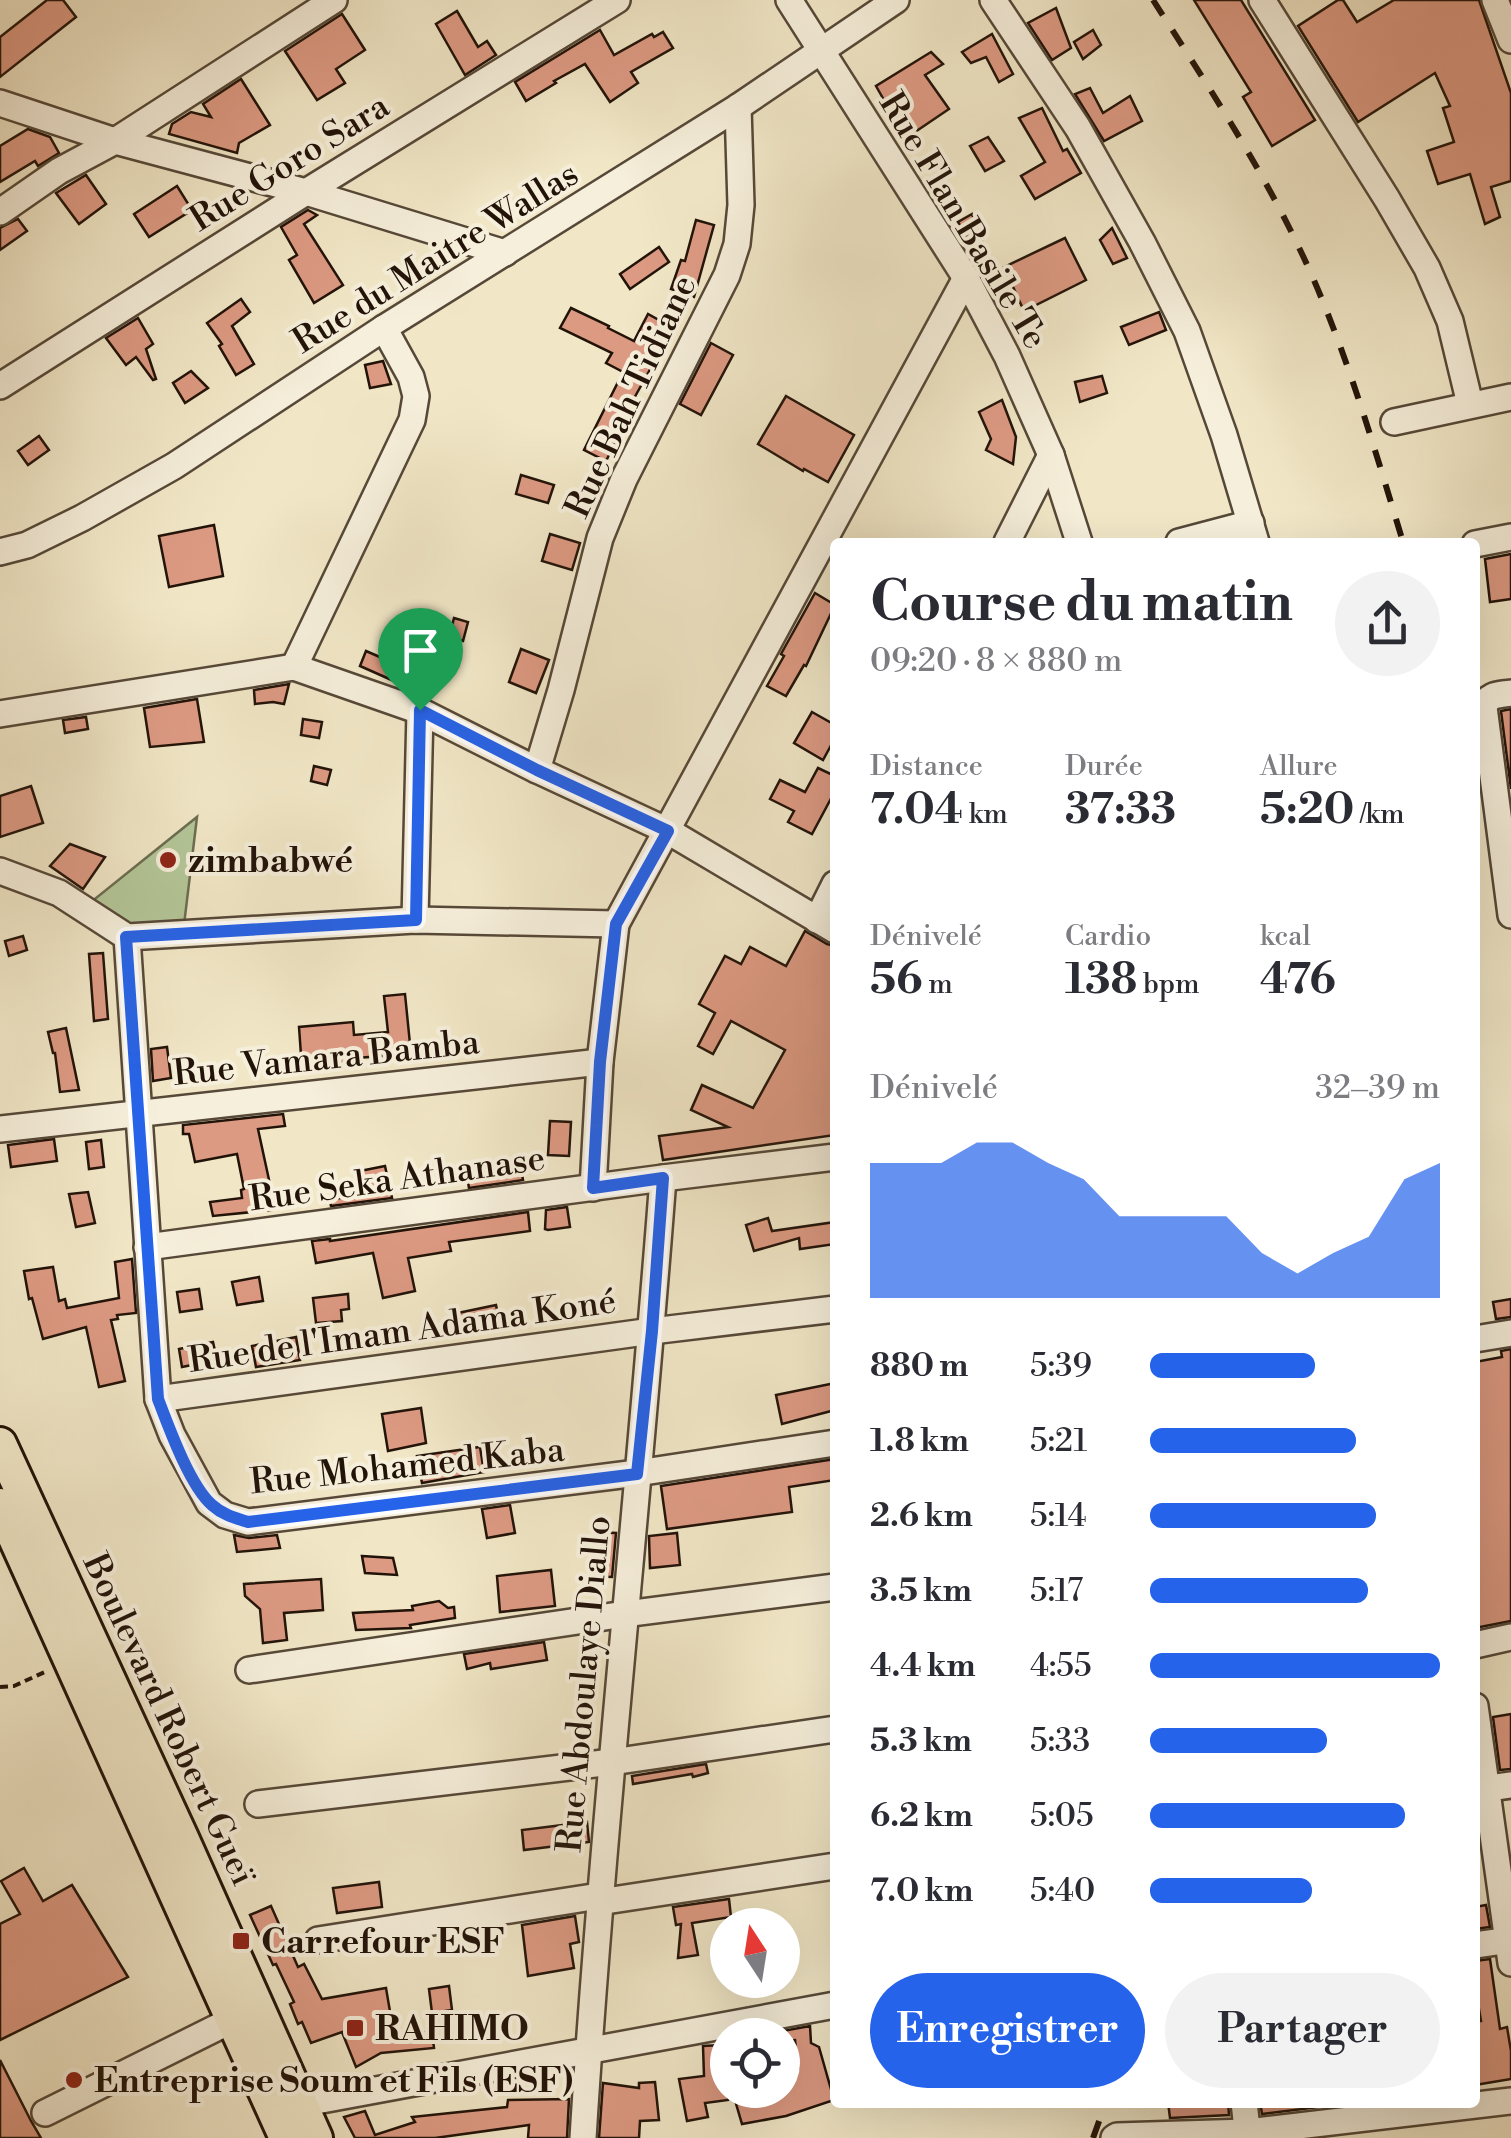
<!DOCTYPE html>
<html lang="fr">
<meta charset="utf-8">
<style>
:root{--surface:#fff;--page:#f2f2f3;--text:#2b2b33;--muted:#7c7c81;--accent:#2563eb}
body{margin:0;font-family:"Libre Bodoni",serif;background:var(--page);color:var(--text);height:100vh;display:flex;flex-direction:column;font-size:38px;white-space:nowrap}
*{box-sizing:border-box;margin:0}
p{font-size:32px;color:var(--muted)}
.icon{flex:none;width:55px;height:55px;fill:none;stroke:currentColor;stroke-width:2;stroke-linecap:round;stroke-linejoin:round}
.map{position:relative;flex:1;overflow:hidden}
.details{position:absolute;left:830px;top:538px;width:650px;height:1570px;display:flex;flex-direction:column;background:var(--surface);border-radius:10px;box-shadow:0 10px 40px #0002}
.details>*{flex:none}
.needle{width:65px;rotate:348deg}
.fabs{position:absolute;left:710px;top:1908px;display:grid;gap:20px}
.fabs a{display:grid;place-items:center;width:90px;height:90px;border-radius:50%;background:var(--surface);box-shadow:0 10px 40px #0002;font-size:50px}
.pin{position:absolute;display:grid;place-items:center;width:85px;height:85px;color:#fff;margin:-102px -42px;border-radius:50% 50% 50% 0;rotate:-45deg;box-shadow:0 0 10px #0007}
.pin .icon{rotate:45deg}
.round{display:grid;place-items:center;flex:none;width:105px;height:105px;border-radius:52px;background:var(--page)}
.headline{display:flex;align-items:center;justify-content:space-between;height:170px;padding:0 40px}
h1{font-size:55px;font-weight:700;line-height:75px}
.stats{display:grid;grid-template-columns:repeat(3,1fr);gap:15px;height:170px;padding:10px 40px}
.stats div{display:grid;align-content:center}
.stats b{font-size:42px;font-weight:700}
.stats small{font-size:28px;font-weight:400}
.stats p{font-size:28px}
.chart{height:280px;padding:20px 40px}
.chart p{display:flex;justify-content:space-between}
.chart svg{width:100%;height:180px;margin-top:10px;fill:var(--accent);opacity:.7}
.action{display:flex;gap:20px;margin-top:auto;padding:20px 40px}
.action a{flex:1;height:115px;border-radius:60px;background:var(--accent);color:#fff;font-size:40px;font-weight:700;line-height:115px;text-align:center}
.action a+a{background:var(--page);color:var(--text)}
ul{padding:0 40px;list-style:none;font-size:32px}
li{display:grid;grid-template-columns:160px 120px 1fr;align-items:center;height:75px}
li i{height:25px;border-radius:12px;background:var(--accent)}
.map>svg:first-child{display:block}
</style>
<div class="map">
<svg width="1511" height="2138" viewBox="0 0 1511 2138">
<rect width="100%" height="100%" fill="#f1e7c7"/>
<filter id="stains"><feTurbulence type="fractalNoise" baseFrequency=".002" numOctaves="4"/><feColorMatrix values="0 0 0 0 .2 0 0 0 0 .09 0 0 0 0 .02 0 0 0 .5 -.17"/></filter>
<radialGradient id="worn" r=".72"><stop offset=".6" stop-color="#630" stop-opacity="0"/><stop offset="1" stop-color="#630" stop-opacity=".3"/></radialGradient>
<polygon fill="#b4c799" stroke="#6b6d51" stroke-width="2.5" points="197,817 184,925 181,933 154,922 128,924 91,902"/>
<g fill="#dd9a83" stroke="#221309" stroke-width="2.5">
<polygon points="47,0 63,0 76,17 0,77 0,37"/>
<polygon points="1194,0 1241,0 1315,120 1272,146 1243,97 1251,92"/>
<polygon points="1338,0 1343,0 1357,22 1394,0 1479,0 1511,93 1511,181 1491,187 1500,217 1485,224 1470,174 1438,184 1427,151 1454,142 1443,108 1450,106 1435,73 1358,122 1298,26"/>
<polygon points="1056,8 1071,48 1052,60 1028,23"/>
<polygon points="457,11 478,47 487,41 496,55 465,75 436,24"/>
<polygon points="342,14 365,50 336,69 345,83 317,100 285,51"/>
<polygon points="600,30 614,55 652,34 654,37 663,32 673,48 631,72 638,83 610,102 585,64 554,81 556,83 526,101 515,82"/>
<polygon points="1093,30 1101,45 1083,59 1074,42"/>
<polygon points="992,34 1013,74 999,82 986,57 971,63 962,52"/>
<polygon points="931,52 943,64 925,75 949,109 915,132 891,96 884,100 876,86"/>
<polygon points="241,79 270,125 239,143 237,153 169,134 172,124 191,112 211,117 203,104"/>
<polygon points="1090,88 1103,113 1130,96 1142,121 1104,141 1075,94"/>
<polygon points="1042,108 1063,151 1067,149 1081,173 1035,199 1021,176 1045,162 1019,118"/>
<polygon points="28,129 50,137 59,153 38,166 35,161 0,182 0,146"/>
<polygon points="988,137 1004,161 985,171 970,146"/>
<polygon points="86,175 106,204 79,224 56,193"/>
<polygon points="177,186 192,210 149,237 134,214"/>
<polygon points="308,210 317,215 304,224 343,285 314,303 289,260 297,255 281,227"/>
<polygon points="972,214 988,257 981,261 958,222"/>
<polygon points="18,219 27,231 0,250 0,228"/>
<polygon points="696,220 714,225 694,297 671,289 681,260 685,261"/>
<polygon points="1112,228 1127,258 1113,264 1100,240"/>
<polygon points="1065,238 1086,280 1024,311 1004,267"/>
<polygon points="659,247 669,262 630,289 620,274"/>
<polygon points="241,299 250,312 232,326 254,364 236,375 219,346 222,344 207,323"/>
<polygon points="571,308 609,326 608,328 634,341 648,314 673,328 632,402 635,404 606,461 584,450 623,372 606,363 612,353 560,328"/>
<polygon points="1159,312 1166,330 1129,345 1121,327"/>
<polygon points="138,318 153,344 146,349 156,379 153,380 136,357 126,365 106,338"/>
<polygon points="711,343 733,355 701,415 680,404"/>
<polygon points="383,361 391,384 370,388 365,365"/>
<polygon points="191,371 208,388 185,403 173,383"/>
<polygon points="1102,376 1107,393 1080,402 1075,382"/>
<polygon points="786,396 854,435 828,482 804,469 803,471 758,444"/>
<polygon points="1002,400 1016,437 1013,464 986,450 991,439 979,412"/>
<polygon points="39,436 49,450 28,465 18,451"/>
<polygon points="521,475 554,485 548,503 516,494"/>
<polygon points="214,525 223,576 169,587 159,536"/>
<polygon points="550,534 580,543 572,570 542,561"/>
<polygon points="1511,554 1511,599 1490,602 1485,559"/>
<polygon points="815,593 835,605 806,666 804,665 786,696 767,686 784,656 781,654"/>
<polygon points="454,618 468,622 463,641 449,637"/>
<polygon points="521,649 549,660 536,693 509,682"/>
<polygon points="366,651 419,674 412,689 360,666"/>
<polygon points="289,684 284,704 273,702 255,704 254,690"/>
<polygon points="197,699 204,742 150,747 144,708"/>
<polygon points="1511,709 1511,789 1501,711"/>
<polygon points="812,712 835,725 835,738 823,760 794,743"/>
<polygon points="86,717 88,729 65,733 63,720"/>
<polygon points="303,719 322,722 319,738 301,735"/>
<polygon points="314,766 331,770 327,785 311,781"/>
<polygon points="818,768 835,776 835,791 812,834 788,822 794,811 770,799 780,780 805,792"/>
<polygon points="31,786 43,823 0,837 0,796"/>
<polygon points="70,844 105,857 83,889 50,866"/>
<polygon points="805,931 827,944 835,946 835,1135 663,1160 659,1136 728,1127 691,1110 702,1085 753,1108 785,1050 731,1021 713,1054 698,1046 715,1013 699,1004 725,956 741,964 750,947 786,966"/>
<polygon points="23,936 27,950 9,956 5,941"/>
<polygon points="103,953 108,1019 94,1021 89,954"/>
<polygon points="405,994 411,1054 356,1058 356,1064 302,1069 299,1027 353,1022 354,1035 388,1032 384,996"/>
<polygon points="66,1028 79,1090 60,1092 55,1053 53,1053 48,1032"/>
<polygon points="167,1047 171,1078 153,1081 151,1049"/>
<polygon points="283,1114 285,1126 258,1129 271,1189 269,1190 272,1210 213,1216 210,1202 242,1198 241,1190 244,1189 237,1154 195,1162 189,1134 183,1134 183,1125"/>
<polygon points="550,1121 571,1122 569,1156 548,1155"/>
<polygon points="54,1139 57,1161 11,1167 8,1145"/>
<polygon points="101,1140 104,1167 89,1169 86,1142"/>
<polygon points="520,1162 523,1180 469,1188 466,1170"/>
<polygon points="385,1166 392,1198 331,1206 330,1200 365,1193 360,1171"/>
<polygon points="88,1192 95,1223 76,1227 69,1194"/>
<polygon points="567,1207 570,1227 548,1230 545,1229 546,1210"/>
<polygon points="528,1212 530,1231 449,1242 451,1251 408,1258 415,1291 383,1298 373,1253 316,1263 312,1241 330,1239 330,1241"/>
<polygon points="768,1218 772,1231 835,1222 835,1244 800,1249 799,1238 754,1251 746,1225"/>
<polygon points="132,1259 136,1313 117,1315 118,1319 111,1320 125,1381 99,1387 86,1327 43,1339 32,1298 29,1299 24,1271 53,1267 59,1301 65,1299 67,1308 119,1298 115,1262"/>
<polygon points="259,1277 263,1301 237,1305 232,1282"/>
<polygon points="199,1289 202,1309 180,1312 177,1292"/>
<polygon points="348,1294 349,1309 341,1310 342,1321 316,1323 313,1298"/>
<polygon points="1511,1299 1511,1317 1496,1319 1493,1302"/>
<polygon points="496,1305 500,1324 457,1333 453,1314"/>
<polygon points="296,1337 300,1360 256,1367 252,1346"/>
<polygon points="213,1342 217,1360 182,1367 179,1349"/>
<polygon points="1511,1349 1511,1621 1475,1628 1475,1362 1502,1357 1501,1351"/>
<polygon points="835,1383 835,1410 782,1424 776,1395"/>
<polygon points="421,1408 426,1443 388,1451 382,1414"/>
<polygon points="480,1447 484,1472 422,1483 417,1456"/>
<polygon points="835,1459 835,1480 789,1487 792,1512 667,1529 661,1486"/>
<polygon points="510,1505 515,1533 487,1538 482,1509"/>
<polygon points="595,1532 616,1533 612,1577 592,1576"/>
<polygon points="677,1533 680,1565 650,1568 649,1536"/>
<polygon points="234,1535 249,1538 277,1535 280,1548 237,1552"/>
<polygon points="362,1556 393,1558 397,1575 365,1573"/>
<polygon points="551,1570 555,1606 500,1612 497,1576"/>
<polygon points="321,1579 323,1610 284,1613 287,1640 263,1643 260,1609 245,1596 244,1584"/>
<polygon points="439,1601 448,1608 454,1607 455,1618 410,1625 411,1628 356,1630 353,1613 413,1610 412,1606"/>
<polygon points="544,1642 547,1660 491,1669 490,1663 467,1669 464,1654"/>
<polygon points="1511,1714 1511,1769 1500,1770 1493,1717"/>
<polygon points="706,1764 708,1773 693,1777 692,1774 633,1784 632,1776"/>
<polygon points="587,1822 589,1842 524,1850 522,1830"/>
<polygon points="24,1868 43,1901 72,1885 128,1977 0,2040 0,1924 20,1914 1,1881"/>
<polygon points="379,1882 382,1907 337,1913 333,1888"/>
<polygon points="729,1899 731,1917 692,1923 698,1955 678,1958 681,1924 676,1925 673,1907"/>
<polygon points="1486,1905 1490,1927 1475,1929 1475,1907"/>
<polygon points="271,1906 298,1967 304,1964 322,1999 386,1988 394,2035 432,2032 434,2048 381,2053 356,2067 342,2032 311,2043 302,2022 298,2024 290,2004 294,2002 276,1964 273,1965 250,1915"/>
<polygon points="575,1916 579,1942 570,1944 574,1968 528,1976 522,1925"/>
<polygon points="1490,1959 1500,2029 1507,2027 1511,2051 1511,2079 1475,2085 1475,2022 1481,2021 1475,1986 1475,1961"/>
<polygon points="449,1986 452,2010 432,2013 429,1989"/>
<polygon points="810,2026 811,2043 819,2047 834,2100 786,2116 742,2124 732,2090 782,2090 782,2069 798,2068 795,2040 782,2041 782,2035 777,2035 777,2032"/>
<polygon points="722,2045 725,2077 728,2076 728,2100 705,2103 708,2117 687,2121 679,2079 704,2076 703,2046"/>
<polygon points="0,2060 31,2121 41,2138 0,2138"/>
<polygon points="655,2082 659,2120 640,2121 639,2138 599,2138 603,2083 639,2088 639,2083"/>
<polygon points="569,2099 567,2138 528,2138 529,2125 435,2138 355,2138 344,2117 365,2111 375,2135 415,2122 412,2117 507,2107 508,2100"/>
<polygon points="1168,2102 1228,2102 1229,2115 1170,2118"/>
<polygon points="1260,2102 1359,2102 1262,2114"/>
</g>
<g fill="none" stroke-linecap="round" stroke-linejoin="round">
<defs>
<g id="minor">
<polyline points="789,0 966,278 1007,356 1051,455 1079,542"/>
<polyline points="993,0 1078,128 1142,242 1187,331 1224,435 1256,542"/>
<polyline points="1262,0 1387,199 1427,268 1450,321 1470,404"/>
<polyline points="1495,0 1511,40"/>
<polyline points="0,103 115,141 306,192 505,253"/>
<polyline points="0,212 59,171 115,141 334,0"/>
<polyline points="0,386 306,192 617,0"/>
<polyline points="1394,422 1511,397"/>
<polyline points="1007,542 1051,455"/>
<polyline points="1179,542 1251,523"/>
<polyline points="1475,544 1511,537"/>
<polyline points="0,552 27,545 82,518 174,466 384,328 738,107 896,0"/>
<polyline points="294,667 412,420 416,396 411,377 384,328"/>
<path d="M1511,693C1498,695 1488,694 1484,707L1511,915"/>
<polyline points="0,714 294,667 420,711 537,770 668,831 835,930"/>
<polyline points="537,770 561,690 600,538 624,479 727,275 737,244 741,205 738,107"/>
<polyline points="0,871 59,893 127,937 415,920 616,924"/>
<polyline points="415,920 420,711"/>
<polyline points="817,920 835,884"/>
<polyline points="127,937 158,1399 172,1435 209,1503 225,1515 248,1522 637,1473 835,1443"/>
<polyline points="0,1129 600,1062"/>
<polyline points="593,1188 600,1062 616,924 966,278"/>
<polyline points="147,1247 663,1178 835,1157"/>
<polyline points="1475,1339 1511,1333"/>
<polyline points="158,1399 652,1331 835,1309"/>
<polyline points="1475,1645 1511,1637"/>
<polyline points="249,1670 625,1614 835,1587"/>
<polyline points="1475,1706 1511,1963"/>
<polyline points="1475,1790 1511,1785"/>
<polyline points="258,1804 612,1762 835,1729"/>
<polyline points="599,1902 835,1866"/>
<polyline points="318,1940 599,1896"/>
<polyline points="1475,1945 1511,1940"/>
<polyline points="1244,2102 1248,2138"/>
<polyline points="300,2104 835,2005"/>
<polyline points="45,2113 232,2020"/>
<path d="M583,2138C603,1817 639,1498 663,1178"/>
<polyline points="1114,2138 1117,2136 1247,2132 1511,2101"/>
</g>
<g id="major">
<polyline points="0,1444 182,1838 316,2138"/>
<polyline points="0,1505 286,2138"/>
</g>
</defs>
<use href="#minor" stroke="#564838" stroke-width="30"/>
<use href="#major" stroke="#221309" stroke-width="38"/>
<polyline stroke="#221309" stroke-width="4" stroke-dasharray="8 5" stroke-linecap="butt" points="0,1687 14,1686 47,1671"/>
<use href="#minor" stroke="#f6efdb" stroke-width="25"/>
<use href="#major" stroke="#f1e7c7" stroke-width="32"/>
<g stroke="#221309" stroke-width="6" stroke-dasharray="18 18" stroke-linecap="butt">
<path d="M1153,0C1214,95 1278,192 1321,297C1354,377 1378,460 1403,542"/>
<polyline points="1093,2138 1106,2102"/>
</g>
</g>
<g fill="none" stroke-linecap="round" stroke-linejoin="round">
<defs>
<path id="route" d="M420,710L537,770L668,831L616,924L600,1062L593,1188L663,1178L652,1331L637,1474L248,1522C235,1518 223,1515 212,1505C190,1486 169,1428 158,1399L126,937L416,920Z"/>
</defs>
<use href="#route" stroke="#fff" stroke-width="20"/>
<use href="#route" stroke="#2563eb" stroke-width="12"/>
</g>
<g fill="#8f2418" stroke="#f6efdb" stroke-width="4">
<circle cx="168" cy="860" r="10"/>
<rect x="231" y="1931" width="20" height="20" rx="5"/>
<rect x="345" y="2018" width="20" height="20" rx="5"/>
<circle cx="74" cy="2080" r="10"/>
</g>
<g text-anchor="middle" stroke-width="8" stroke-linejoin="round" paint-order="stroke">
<g font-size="35" fill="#221309" stroke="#f6efdb">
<text transform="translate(289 162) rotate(-32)" y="12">Rue Goro Sara</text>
<text transform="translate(964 220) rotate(59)" y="12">Rue Flan Basile Te</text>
<text transform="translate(435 257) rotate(-32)" y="12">Rue du Maitre Wallas</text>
<text transform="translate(630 396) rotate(-65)" y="12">Rue Bah Tidiane</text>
<text transform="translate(326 1057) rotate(-6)" y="12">Rue Vamara Bamba</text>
<text transform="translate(397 1178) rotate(-8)" y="12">Rue Seka Athanase</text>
<text transform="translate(402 1330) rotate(-8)" y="12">Rue de l'Imam Adama Koné</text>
<text transform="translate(407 1465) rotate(-6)" y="12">Rue Mohamed Kaba</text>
<text transform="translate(583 1684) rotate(-85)" y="12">Rue Abdoulaye Diallo</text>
<text transform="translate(170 1719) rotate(65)" y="12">Boulevard Robert Gueï</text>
</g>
<g font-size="35" font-weight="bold" fill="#221309" stroke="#f6efdb" text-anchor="start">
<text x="188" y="872">zimbabwé</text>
<text x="261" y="1953">Carrefour ESF</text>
<text x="375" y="2040">RAHIMO</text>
<text x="94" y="2092">Entreprise Soum et Fils (ESF)</text>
</g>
</g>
<rect width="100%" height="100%" filter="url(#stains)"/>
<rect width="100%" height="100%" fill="url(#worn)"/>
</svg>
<div class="fabs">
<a><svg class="needle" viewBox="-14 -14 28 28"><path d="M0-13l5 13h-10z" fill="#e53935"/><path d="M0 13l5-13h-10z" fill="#7c7c81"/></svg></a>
<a><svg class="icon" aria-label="locate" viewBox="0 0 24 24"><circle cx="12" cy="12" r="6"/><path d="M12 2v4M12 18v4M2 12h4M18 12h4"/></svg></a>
</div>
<div class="pin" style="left:420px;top:710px;background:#1e9e55"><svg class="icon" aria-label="arrive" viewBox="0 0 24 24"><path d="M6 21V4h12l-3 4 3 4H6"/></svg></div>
<section class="details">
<div class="headline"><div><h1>Course du matin</h1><p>09:20 · 8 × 880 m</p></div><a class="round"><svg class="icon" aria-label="share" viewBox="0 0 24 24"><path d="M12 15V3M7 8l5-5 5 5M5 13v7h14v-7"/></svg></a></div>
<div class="stats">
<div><p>Distance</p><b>7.04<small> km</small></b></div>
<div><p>Durée</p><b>37:33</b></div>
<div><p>Allure</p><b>5:20<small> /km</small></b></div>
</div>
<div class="stats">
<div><p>Dénivelé</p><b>56<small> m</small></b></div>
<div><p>Cardio</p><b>138<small> bpm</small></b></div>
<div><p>kcal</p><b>476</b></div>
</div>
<div class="chart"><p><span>Dénivelé</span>32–39 m</p>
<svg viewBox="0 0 160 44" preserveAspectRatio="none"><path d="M0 44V11L10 11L20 11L30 6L40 6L50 11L60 15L70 24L80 24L90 24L100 24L110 33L120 38L130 33L140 29L150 15L160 11V44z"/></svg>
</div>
<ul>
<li><b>880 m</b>5:39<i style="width:57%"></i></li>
<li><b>1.8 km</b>5:21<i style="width:71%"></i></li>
<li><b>2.6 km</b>5:14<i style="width:78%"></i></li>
<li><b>3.5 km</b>5:17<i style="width:75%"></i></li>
<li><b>4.4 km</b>4:55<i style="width:100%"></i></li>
<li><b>5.3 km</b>5:33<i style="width:61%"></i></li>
<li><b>6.2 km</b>5:05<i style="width:88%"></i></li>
<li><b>7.0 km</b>5:40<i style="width:56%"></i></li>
</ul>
<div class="action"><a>Enregistrer</a><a>Partager</a></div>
</section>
</div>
